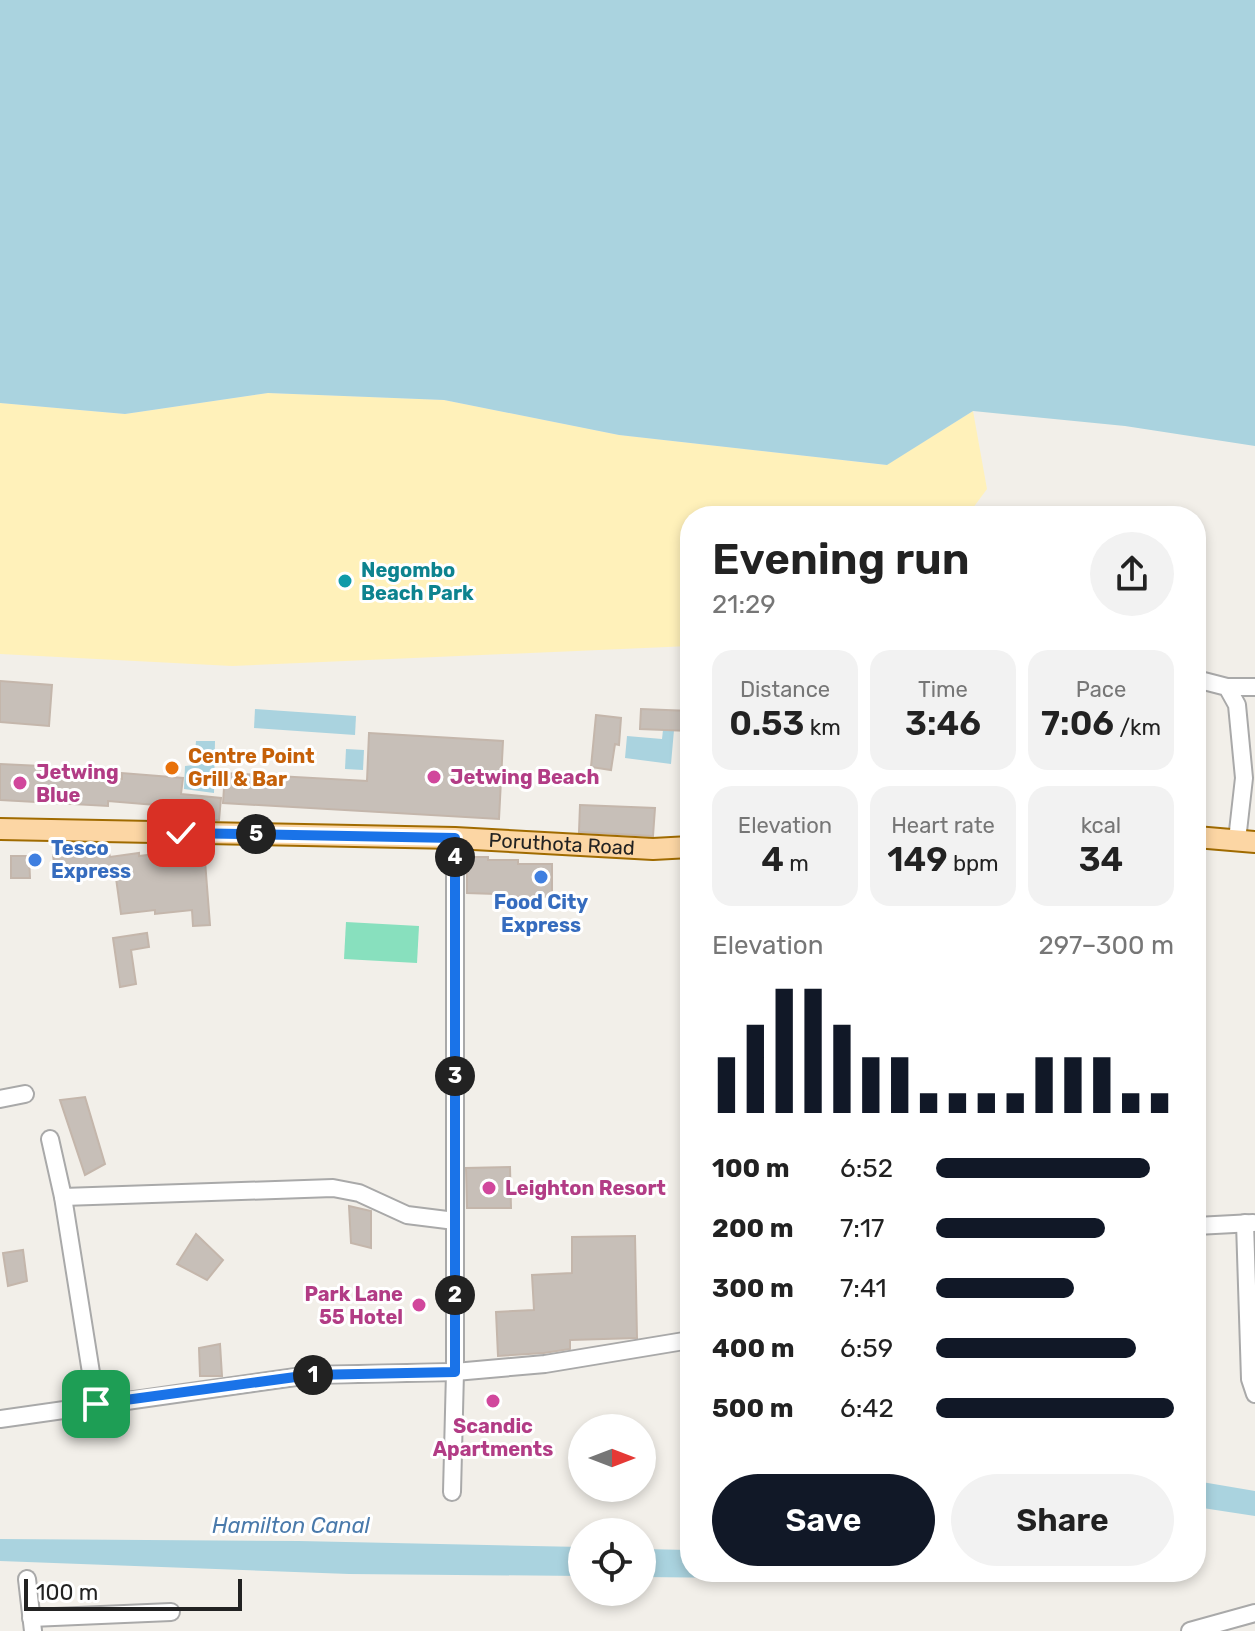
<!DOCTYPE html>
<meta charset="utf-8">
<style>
:root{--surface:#fff;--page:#f2f2f2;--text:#222;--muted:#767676;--accent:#111827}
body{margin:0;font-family:Rubik,sans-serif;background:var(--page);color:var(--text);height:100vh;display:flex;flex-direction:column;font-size:30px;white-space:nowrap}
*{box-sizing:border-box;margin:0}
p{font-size:26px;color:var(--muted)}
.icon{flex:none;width:44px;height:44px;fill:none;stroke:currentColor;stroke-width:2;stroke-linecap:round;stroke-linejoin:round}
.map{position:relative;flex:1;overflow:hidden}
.drawer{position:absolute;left:680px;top:506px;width:526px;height:1076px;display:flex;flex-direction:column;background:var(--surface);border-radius:32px;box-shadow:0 4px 12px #0003}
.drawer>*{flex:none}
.needle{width:52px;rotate:90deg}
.tools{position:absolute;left:568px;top:1414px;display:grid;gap:16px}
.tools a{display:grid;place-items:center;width:88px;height:88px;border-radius:50%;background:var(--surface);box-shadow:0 4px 12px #0003;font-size:40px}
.scale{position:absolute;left:24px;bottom:20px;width:218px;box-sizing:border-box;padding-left:8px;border:4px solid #222;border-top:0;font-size:22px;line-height:28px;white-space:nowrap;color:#222;-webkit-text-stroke:6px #fff;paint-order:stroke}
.pin{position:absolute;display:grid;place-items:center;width:68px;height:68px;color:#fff;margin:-34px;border-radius:16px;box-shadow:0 4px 12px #0006}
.km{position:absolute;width:40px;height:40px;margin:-20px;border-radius:50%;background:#222;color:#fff;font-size:22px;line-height:40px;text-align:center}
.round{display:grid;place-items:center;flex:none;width:84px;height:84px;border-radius:42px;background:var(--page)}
.headline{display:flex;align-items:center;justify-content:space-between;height:136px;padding:0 32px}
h1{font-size:44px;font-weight:600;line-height:60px}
.stats{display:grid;grid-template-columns:repeat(3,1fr);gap:12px;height:136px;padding:8px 32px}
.stats div{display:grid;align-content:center;border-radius:20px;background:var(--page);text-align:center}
.stats b{font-size:34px;font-weight:600}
.stats small{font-size:22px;font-weight:400}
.stats p{font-size:22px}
.chart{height:224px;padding:16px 32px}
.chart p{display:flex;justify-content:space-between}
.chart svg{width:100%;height:144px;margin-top:8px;stroke:var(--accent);stroke-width:6}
.primary-button{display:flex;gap:16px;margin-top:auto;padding:16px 32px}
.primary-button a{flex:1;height:92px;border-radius:48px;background:var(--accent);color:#fff;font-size:32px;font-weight:600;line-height:92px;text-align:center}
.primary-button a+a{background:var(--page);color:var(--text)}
ul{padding:0 32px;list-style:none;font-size:26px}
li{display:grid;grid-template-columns:128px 96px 1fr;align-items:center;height:60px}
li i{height:20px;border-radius:10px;background:var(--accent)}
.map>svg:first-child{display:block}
</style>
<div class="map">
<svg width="1255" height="1631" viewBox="0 0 1255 1631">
<rect width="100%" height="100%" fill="#f2efe9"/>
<polygon fill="#fff1ba" points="268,393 444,400 619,435 886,465 973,411 987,489 967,516 690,516 690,646 232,666 0,654 0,403 125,414"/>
<polygon fill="#88e0be" points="346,922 419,926 417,963 344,959"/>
<g fill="#aad3df">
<polygon points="0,0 1255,0 1255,446 1125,426 973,411 887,465 619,435 444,400 268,393 125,414 0,403"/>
<polygon points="255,709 356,716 355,735 254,728"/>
<polygon points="663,730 674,730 671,764 625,758 627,736 662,739"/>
<polygon points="196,741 215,741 214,793 184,789 185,766 194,765"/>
<polygon points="346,749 364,750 363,770 345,769"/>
<polygon points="1196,1481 1255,1491 1255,1516 1196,1507"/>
<polygon points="0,1539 299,1541 582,1547 582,1576 349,1574 0,1561"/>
<polygon points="642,1549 690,1550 690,1572 869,1572 838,1579 642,1577"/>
</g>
<g fill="#c7bfb8" stroke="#c4b6ab" stroke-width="2">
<polygon points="0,681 52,685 49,726 0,722"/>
<polygon points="641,709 690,711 690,731 640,729"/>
<polygon points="596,715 621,718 619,745 615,744 611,770 591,767"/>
<polygon points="369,733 503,741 499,819 223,803 225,773 367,781"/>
<polygon points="0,764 41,766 41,773 122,779 122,773 183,778 181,794 221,798 219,820 179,820 180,807 108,801 108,806 0,800"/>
<polygon points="580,805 655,808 653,836 579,832"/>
<polygon points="204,848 210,925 193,926 192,910 155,914 155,910 121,914 115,871 73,874 73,876 56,878 53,855 70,853 71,855 109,853 110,857 139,853 139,856"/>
<polygon points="11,856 29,856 30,878 11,878"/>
<polygon points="467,857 488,857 488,860 518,860 518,864 552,864 552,897 518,897 518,902 497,902 497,894 467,893"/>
<polygon points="147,933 149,947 131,950 136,984 120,987 113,938"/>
<polygon points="85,1097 105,1164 85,1175 60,1100"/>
<polygon points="510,1167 511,1208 467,1208 466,1168"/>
<polygon points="349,1206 371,1211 371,1248 351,1243"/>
<polygon points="196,1234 223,1260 207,1280 177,1264"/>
<polygon points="635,1236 637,1338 570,1340 570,1349 544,1353 498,1356 496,1312 534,1310 532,1275 572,1273 572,1237"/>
<polygon points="23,1250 27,1281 8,1286 3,1253"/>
<polygon points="220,1344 222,1376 200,1376 199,1348"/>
</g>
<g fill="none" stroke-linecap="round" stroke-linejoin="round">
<defs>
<g id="minor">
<polyline points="1196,679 1227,687 1237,705 1244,778 1237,840"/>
<polyline points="1227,687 1255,687"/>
<polyline points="0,1099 25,1094"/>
<polyline points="50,1139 63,1197 96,1404"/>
<polyline points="63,1197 333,1188 359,1193 407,1215 455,1221"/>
<polyline points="1245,1223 1250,1379 1255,1394"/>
<polyline points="1196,1226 1253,1223"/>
<polyline points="0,1419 310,1375 455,1372 545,1364 690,1340"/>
<polyline points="452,1492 455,1372 455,838"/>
<polyline points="27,1579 33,1631"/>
<polyline points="31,1618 171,1612"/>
<polyline points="1190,1631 1255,1613"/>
</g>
<g id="major">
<path id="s1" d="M0,829L455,838L653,849L690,847"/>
<polyline points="1196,837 1255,842"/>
</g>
</defs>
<use href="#minor" stroke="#a9a9a9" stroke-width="20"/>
<use href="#major" stroke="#a06b00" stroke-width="24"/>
<use href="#minor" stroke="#fff" stroke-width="16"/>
<use href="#major" stroke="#fcd6a4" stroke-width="20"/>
</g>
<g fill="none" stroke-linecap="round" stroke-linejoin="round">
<defs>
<polyline id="route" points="96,1404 310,1375 455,1372 455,838 181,833"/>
</defs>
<use href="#route" stroke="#fff" stroke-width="16"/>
<use href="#route" stroke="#1a73e8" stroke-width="10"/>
</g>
<circle fill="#0f9aa8" stroke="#fff" stroke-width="3" cx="345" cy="581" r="8"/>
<circle fill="#e8710a" stroke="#fff" stroke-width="3" cx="172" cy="768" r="8"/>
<g fill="#d1479c" stroke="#fff" stroke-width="3">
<circle cx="434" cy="777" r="8"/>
<circle cx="20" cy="783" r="8"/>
<circle cx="489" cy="1188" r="8"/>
<circle cx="419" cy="1305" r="8"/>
<circle cx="493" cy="1401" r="8"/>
</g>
<g fill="#3f7fe0" stroke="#fff" stroke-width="3">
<circle cx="35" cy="860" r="8"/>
<circle cx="541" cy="877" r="8"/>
</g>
<g text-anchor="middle" stroke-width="6" stroke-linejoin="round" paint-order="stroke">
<g font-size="20" font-weight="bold" fill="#0d838f" stroke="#fff" text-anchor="start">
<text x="361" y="577">Negombo<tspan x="361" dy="23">Beach Park</tspan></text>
</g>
<g font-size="20" font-weight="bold" fill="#c56008" stroke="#fff" text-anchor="start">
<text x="188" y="763">Centre Point<tspan x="188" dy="23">Grill &amp; Bar</tspan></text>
</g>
<g font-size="20" font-weight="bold" fill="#b23c85" stroke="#fff" text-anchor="start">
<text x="36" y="779">Jetwing<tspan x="36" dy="23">Blue</tspan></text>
<text x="450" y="784">Jetwing Beach</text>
<text x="505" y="1195">Leighton Resort</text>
<text x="403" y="1301" text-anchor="end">Park Lane<tspan x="403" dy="23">55 Hotel</tspan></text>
<text x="493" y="1433" text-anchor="middle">Scandic<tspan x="493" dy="23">Apartments</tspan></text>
</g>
<g font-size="20" fill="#222" stroke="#fff">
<text dy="7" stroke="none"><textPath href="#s1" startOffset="562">Poruthota Road</textPath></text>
</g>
<g font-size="20" font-weight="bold" fill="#366cbe" stroke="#fff" text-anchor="start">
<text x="51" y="855">Tesco<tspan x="51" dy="23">Express</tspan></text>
<text x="541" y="909" text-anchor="middle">Food City<tspan x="541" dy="23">Express</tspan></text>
</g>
<g font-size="22" font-style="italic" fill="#4a7aab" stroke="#fff">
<text x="291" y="1533">Hamilton Canal</text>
</g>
</g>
</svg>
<div class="tools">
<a><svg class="needle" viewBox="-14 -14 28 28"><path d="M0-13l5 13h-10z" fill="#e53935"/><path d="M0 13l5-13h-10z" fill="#767676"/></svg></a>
<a><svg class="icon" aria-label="locate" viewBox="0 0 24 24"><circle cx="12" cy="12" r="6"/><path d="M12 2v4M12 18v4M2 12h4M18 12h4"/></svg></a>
</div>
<div class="scale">100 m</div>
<div class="pin" style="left:96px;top:1404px;background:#1e9e55"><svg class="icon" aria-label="arrive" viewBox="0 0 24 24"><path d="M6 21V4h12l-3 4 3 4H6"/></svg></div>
<div class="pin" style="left:181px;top:833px;background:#d93025"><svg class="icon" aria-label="check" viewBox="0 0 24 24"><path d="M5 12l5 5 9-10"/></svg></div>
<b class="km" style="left:313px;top:1375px">1</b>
<b class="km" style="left:455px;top:1295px">2</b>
<b class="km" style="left:455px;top:1076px">3</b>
<b class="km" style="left:455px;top:857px">4</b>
<b class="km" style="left:256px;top:834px">5</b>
<section class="drawer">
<div class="headline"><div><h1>Evening run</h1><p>21:29</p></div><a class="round"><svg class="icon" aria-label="share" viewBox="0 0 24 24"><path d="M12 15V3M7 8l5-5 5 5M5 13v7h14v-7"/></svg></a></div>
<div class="stats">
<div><p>Distance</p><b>0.53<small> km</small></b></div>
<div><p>Time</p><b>3:46</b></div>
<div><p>Pace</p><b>7:06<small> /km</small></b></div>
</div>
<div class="stats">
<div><p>Elevation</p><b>4<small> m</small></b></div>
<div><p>Heart rate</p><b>149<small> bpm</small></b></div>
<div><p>kcal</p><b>34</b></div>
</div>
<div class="chart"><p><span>Elevation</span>297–300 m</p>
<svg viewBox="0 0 160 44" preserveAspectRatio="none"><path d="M5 44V27M15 44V17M25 44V6M35 44V6M45 44V17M55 44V27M65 44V27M75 44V38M85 44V38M95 44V38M105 44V38M115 44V27M125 44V27M135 44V27M145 44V38M155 44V38"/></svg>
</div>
<ul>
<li><b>100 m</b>6:52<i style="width:90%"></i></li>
<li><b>200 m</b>7:17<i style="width:71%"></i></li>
<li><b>300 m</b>7:41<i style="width:58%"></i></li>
<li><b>400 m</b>6:59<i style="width:84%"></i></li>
<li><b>500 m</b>6:42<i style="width:100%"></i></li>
</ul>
<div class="primary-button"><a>Save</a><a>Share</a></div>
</section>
</div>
